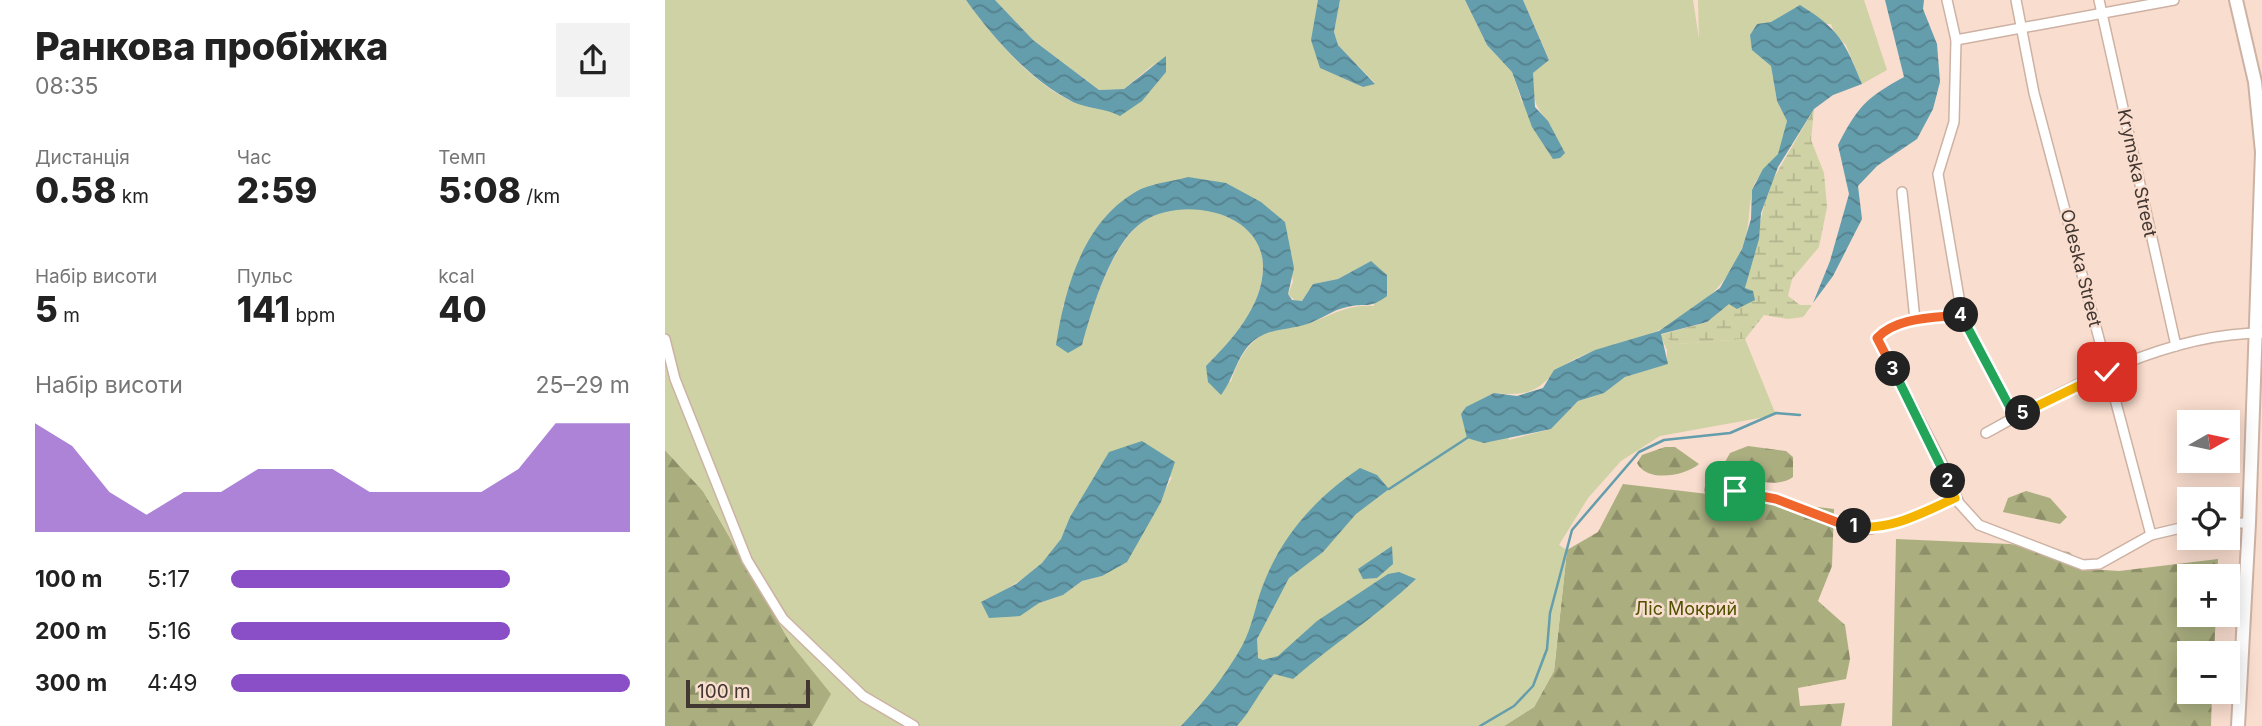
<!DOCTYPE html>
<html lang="uk">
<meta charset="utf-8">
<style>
:root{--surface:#fff;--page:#f2f2f2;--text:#222;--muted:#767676;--accent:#8a4fc6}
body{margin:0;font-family:Inter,sans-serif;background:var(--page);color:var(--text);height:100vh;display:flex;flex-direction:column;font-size:26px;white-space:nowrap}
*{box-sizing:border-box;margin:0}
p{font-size:23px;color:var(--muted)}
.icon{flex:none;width:38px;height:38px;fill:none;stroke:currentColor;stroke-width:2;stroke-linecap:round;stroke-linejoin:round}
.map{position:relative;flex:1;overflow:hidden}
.sheet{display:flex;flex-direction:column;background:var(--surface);width:665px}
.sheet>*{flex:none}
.needle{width:46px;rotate:81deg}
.buttons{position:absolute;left:1512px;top:410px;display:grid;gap:14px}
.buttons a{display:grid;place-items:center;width:63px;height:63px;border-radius:0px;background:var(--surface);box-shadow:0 4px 18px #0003;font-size:35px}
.scale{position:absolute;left:21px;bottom:18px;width:124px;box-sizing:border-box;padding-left:7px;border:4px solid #423731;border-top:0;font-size:19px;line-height:24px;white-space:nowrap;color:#423731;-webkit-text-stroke:5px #f9ddce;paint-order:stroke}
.pin{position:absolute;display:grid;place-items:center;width:60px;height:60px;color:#fff;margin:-30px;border-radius:14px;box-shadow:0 4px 10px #0006}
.km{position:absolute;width:35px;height:35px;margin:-18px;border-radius:50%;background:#222;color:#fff;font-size:19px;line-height:35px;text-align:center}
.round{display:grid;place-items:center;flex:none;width:74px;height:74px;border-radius:0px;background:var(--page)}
.summary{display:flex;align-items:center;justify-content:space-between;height:119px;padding:0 35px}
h1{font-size:38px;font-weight:800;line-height:52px}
.metrics{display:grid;grid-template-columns:repeat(3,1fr);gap:10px;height:119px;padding:7px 35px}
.metrics div{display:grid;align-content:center}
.metrics b{font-size:35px;font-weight:800}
.metrics small{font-size:19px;font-weight:400}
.metrics p{font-size:19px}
.chart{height:196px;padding:14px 35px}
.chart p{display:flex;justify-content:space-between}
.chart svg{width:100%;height:126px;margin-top:7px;fill:var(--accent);opacity:.7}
ul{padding:0 35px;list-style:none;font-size:23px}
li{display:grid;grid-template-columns:112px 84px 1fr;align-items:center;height:52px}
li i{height:18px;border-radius:9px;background:var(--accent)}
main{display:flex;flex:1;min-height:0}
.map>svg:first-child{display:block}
</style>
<main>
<section class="sheet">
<div class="summary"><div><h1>Ранкова пробіжка</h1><p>08:35</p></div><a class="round"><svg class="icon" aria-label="share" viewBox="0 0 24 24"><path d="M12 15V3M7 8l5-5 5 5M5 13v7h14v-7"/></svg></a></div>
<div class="metrics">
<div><p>Дистанція</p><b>0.58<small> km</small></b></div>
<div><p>Час</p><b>2:59</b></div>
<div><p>Темп</p><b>5:08<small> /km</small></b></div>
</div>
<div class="metrics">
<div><p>Набір висоти</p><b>5<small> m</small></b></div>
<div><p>Пульс</p><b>141<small> bpm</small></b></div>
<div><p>kcal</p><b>40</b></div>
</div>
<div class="chart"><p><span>Набір висоти</span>25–29 m</p>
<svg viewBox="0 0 160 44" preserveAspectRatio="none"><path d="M0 44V6L10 14L20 30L30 38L40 30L50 30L60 22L70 22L80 22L90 30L100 30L110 30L120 30L130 22L140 6L150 6L160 6V44z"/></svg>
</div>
<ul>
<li><b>100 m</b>5:17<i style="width:70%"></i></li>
<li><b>200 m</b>5:16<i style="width:70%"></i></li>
<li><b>300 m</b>4:49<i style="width:100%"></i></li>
</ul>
</section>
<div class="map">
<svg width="1597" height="726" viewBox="0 0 1597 726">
<defs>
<pattern id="forest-firs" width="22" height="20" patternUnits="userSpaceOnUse" patternTransform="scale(1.75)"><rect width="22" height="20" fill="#abaf80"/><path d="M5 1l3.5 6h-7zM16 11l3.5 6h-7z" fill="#8d8f69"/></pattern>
<pattern id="wetland-marsh" width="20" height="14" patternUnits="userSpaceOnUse" patternTransform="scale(1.75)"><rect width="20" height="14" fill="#ced2a4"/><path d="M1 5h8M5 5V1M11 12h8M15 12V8" fill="none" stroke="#b2b58e"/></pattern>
<pattern id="water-waves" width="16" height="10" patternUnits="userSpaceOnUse" patternTransform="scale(1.75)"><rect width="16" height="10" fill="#649dac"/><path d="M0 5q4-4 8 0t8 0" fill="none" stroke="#54818d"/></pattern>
</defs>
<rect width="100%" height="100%" fill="#f9ddce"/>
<g fill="url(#forest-firs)">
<path d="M1083,446L1121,451L1128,457V477C1113,488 1090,480 1072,477L1060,462L1065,453Z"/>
<path d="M1000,447H1010L1034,464C1020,476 982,483 972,463L977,455Z"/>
<polygon points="0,450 38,491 126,644 167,694 148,726 0,726"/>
<polygon points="958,484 1169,509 1167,566 1153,601 1180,625 1185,659 1181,679 1133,688 1135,706 1180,703 1176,726 839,726 869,707 889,671 902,550 933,532"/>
<polygon points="1361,491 1385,498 1402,517 1395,524 1338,512 1343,498"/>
<polygon points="1231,539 1345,544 1404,552 1424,569 1454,571 1553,559 1552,576 1524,576 1524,614 1551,614 1549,653 1524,653 1524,691 1547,691 1546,726 1227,726"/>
</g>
<polygon fill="url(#wetland-marsh)" points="1149,109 1146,140 1159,173 1162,207 1154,247 1127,279 1123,296 1135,305 1147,305 1138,317 1123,319 1099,315 1080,339 1012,344 995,335 1042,322 1080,289 1103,188"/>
<path fill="#ced2a4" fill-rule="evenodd" d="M0,0H301C327,36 369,87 411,103C422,108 436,109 448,111L491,62L459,89L434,90L368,40L330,0H653L655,68L698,87L710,83L673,45L669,32L675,0H800L822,45L847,72L857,102L883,121C868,105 868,95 868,73L884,59L858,0H1028L1034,39L1033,0H1199L1222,70L1197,84L1181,45L1170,35L1166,24H1092L1085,35L1088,50L1106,66L1112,101L1122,121C1120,131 1118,143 1114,152C1107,166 1091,174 1087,191C1083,211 1085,228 1077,248C1062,290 1018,323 977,337C956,344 936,347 916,356C873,375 885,399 829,393L844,440L886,429L913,401L939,393L960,377L1002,364V350L995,335L1012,344L1080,339L1111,415L995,436L956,461L923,498L894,545L902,550L889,671L869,707L839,726H148L166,694L126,644L38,491L0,450ZM477,189L620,222L628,282L623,294L632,303L637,301L648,284L673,279L706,261L709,306C681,304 667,316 641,324C631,327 619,325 609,329C585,337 573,359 566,382L541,366C567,340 598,306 598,266C598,212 513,192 476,223C450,245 436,284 425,316L397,307ZM507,477L481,526L437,576L417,581L398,595L374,603H316C346,587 378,570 396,539C406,521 413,503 424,486Z"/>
<g fill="url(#water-waves)">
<path d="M301,0H330L368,40L434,90L459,89L501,56V72L477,101L455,116C441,108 423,109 408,102C365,80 329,39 301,0Z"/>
<polygon points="653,0 675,0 669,32 673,45 710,84 698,87 655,68 646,40"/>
<polygon points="800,0 858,0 884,60 868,73 870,107 883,121 900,153 895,158 888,159 867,127 847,72 822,45"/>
<path d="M1220,0H1259L1258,9L1272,44L1275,82L1268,109L1252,139L1212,166L1193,186L1197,219L1168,276L1148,303L1165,261L1184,194L1173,145C1193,106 1201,98 1239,77Z"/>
<path d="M1135,5C1174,29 1180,42 1197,84L1168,95L1149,109L1113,167L1096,213L1094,239L1080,288L1088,291L1090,300L1072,309L1064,304L1042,322L996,334L1003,364L960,377L939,393L913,401L886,429L819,443L802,438L796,414L801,407L829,393L852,396L878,388L889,370L930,350L994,331L1055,288L1077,249L1086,219L1087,190L1098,169L1113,154L1122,121L1112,101L1106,66L1087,50L1085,35L1092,24L1106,22Z"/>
<path d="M523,177L561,183L596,202L620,222L629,268L623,294L627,300L637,301L648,284L673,279L706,261L722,275V296C703,310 702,302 682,307C667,310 655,320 642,324C621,331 604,327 586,343C571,358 569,378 556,395L543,382L541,366C567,340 599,305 598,265C596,211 518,196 479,221C446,242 427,309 417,345L403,353L391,345C400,287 419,218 476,189C490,183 509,181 523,177Z"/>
<polygon points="477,441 510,462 496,502 462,562 437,576 417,581 398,595 374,603 355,616 324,618 316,602 351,584 377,563 396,539 405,517 444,452"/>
<path d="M695,468L712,475L724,489L691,514L658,552L624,578L592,639L593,658L598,660L613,656L652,621L723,574L734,572L751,579C712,616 668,644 628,679L609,674C595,690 587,710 572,726H516C539,702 561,675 577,646C588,626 591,601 600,580C619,533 653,496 695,468Z"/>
<polygon points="727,546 728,564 712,578 698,579 693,569"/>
</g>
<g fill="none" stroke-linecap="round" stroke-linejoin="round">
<g stroke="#649dac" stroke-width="2.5">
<polyline points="724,489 802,438"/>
<polyline points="815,726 849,706 868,686 882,649 885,613 907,530 974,452 999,440 1065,433 1111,413 1135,415"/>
</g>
<defs>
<g id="minor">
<polyline points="1282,0 1291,40 1289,122 1273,174 1297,315 1350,417"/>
<polyline points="1351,0 1369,93 1486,535"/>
<polyline points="1434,0 1511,346"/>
<polyline points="1291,40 1509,0"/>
<polyline points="1237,192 1250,320"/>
<path d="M1297,315C1269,318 1232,317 1212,338L1276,461L1294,503L1314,525L1418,565L1434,564L1486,535L1524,526"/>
<polyline points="0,339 10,379 82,560 118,619 198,696 249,726"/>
<path d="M1321,433C1405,387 1500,333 1597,333"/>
<polyline points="1045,490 1111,499 1174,523 1206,529 1250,516 1290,498"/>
<polyline points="1563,523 1584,523"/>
</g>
<polyline id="major" points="1571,0 1590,82 1597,152 1584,523 1573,726"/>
</defs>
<use href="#minor" stroke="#cdb2a4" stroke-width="12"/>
<use href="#major" stroke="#cdb2a4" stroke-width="16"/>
<use href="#minor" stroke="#fff" stroke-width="9"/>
<use href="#major" stroke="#fff" stroke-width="12"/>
</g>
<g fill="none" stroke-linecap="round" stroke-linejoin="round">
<defs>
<polyline id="split-1" points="1070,491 1111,499 1174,523 1189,526"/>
<path id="split-2" d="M1189,526C1224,532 1259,512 1290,498L1283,481"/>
<polyline id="split-3" points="1228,369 1283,481"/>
<path id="split-4" d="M1228,369L1212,338C1231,317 1268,318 1296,315"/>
<polyline id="split-5" points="1296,315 1350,417 1358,413"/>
<polyline id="split-6" points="1358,413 1442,372"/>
</defs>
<use href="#split-1" stroke="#fff" stroke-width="14"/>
<use href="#split-2" stroke="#fff" stroke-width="14"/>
<use href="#split-3" stroke="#fff" stroke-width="14"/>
<use href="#split-4" stroke="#fff" stroke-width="14"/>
<use href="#split-5" stroke="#fff" stroke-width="14"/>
<use href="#split-6" stroke="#fff" stroke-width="14"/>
<use href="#split-1" stroke="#f0652b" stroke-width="9"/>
<use href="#split-2" stroke="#f5b400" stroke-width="9"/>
<use href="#split-3" stroke="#22a559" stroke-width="9"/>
<use href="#split-4" stroke="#f0652b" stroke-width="9"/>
<use href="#split-5" stroke="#22a559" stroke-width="9"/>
<use href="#split-6" stroke="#f5b400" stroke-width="9"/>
</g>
<g text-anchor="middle" stroke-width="5" stroke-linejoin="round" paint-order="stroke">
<g font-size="18" fill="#423731" stroke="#f9ddce">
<text transform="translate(1472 173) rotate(78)" y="6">Krymska Street</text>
<text transform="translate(1416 268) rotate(76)" y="6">Odeska Street</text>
</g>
<g font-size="18" fill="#4f5200" stroke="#f9ddce">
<text x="1021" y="615">Ліс Мокрий</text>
</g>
</g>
</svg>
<div class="buttons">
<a><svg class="needle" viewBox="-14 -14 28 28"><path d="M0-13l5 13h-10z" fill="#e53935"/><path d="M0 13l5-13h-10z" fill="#767676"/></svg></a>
<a><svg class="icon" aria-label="locate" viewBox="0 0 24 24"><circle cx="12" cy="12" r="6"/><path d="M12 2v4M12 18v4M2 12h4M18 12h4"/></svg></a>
<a>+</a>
<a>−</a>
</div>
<div class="scale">100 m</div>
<div class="pin" style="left:1070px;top:491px;background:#1e9e55"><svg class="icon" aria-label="arrive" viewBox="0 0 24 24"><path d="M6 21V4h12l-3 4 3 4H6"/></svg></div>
<div class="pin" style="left:1442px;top:372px;background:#d93025"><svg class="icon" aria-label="check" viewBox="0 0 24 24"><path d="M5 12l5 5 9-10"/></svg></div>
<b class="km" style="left:1189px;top:526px">1</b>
<b class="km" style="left:1283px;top:481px">2</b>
<b class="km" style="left:1228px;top:369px">3</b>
<b class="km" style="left:1296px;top:315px">4</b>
<b class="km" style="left:1358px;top:413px">5</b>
</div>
</main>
